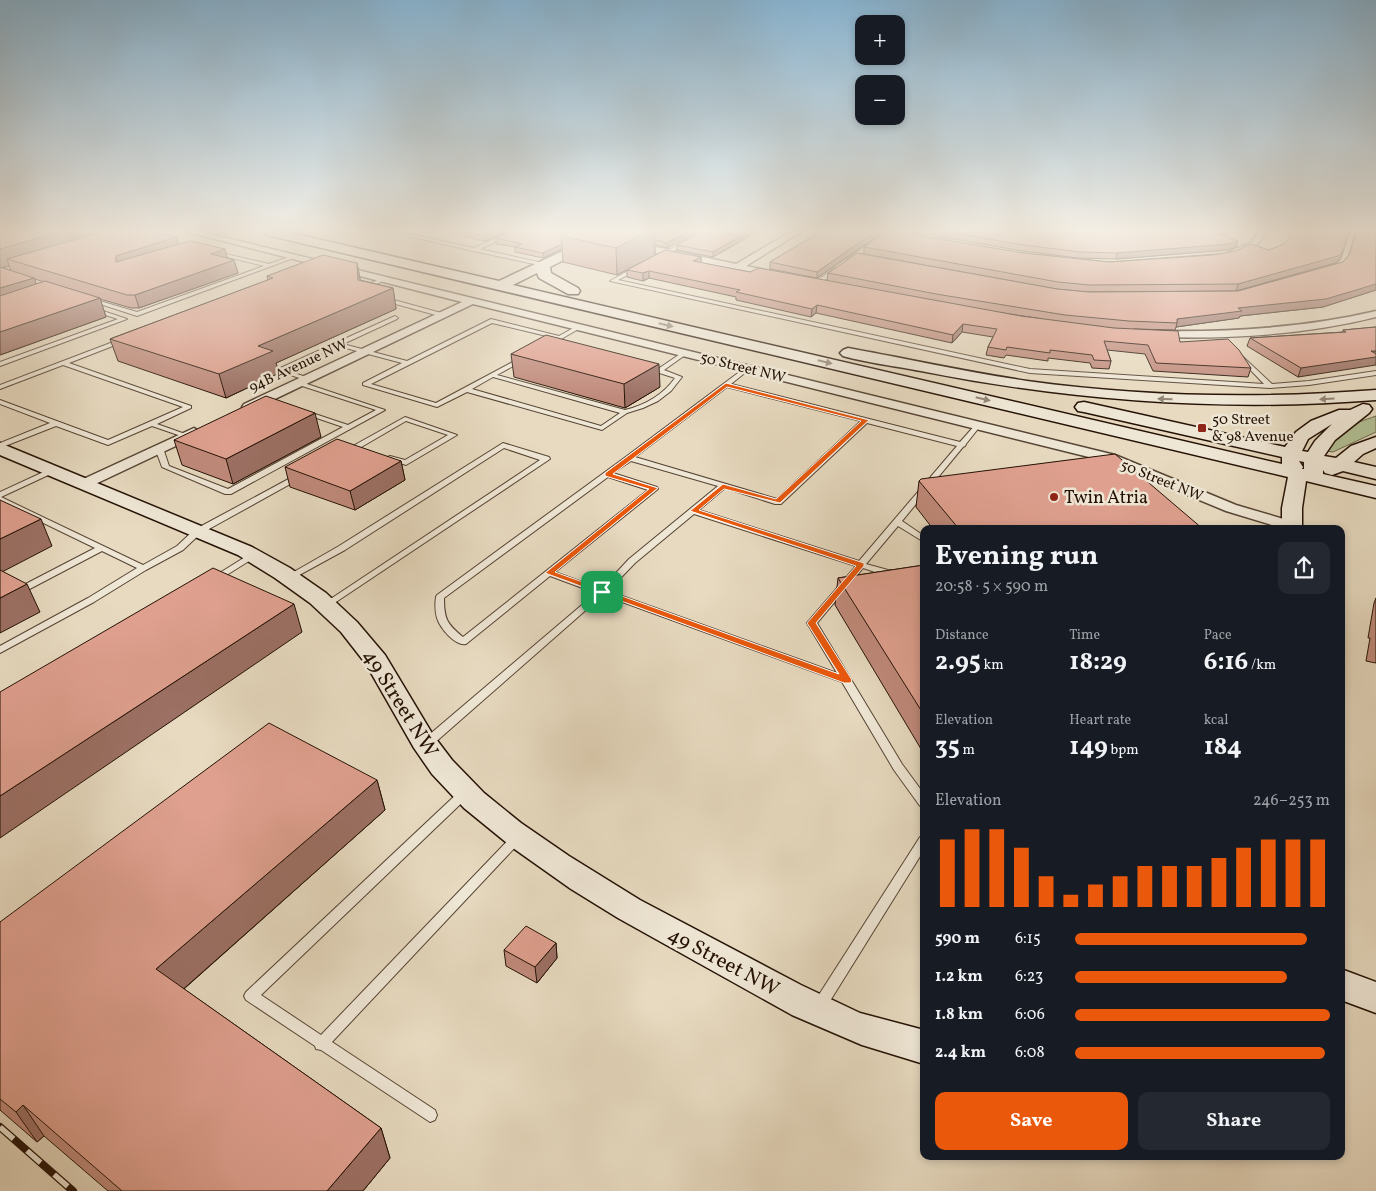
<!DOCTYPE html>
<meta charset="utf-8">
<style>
:root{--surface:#171b24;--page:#242831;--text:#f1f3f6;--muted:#9ea1a6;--accent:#ea580c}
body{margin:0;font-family:Vollkorn,serif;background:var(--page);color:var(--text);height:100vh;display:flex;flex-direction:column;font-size:19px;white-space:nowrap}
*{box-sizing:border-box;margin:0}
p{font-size:16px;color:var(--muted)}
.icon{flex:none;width:28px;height:28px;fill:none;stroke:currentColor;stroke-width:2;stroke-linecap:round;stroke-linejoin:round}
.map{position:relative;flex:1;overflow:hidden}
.sheet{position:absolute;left:920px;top:525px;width:425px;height:635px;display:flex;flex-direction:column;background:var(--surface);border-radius:10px;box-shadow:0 2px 8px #0003}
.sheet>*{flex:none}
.tools{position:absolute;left:855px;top:15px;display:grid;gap:10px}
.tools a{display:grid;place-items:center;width:50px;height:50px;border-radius:10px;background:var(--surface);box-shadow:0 2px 8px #0003;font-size:25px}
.pin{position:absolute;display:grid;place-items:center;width:42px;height:42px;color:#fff;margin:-21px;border-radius:10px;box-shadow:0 2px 8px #0006}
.round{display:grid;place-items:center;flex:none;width:52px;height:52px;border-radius:10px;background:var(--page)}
.head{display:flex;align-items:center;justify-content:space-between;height:85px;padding:0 15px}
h1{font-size:28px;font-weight:700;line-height:38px}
.stats{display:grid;grid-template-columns:repeat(3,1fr);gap:8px;height:85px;padding:5px 15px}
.stats div{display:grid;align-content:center}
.stats b{font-size:25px;font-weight:700}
.stats small{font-size:14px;font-weight:400}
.stats p{font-size:14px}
.chart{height:140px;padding:10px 15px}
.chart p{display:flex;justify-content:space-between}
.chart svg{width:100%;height:90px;margin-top:5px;stroke:var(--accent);stroke-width:6}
.primary-button{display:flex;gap:10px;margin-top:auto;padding:10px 15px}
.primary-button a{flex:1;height:58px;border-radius:10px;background:var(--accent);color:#fff;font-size:20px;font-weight:700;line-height:58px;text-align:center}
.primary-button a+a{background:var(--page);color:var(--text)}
ul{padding:0 15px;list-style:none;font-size:16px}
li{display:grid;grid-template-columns:80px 60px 1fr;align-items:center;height:38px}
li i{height:12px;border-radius:6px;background:var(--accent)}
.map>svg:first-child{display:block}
</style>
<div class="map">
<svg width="1376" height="1191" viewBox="0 0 1376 1191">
<rect width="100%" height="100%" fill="#e7dac0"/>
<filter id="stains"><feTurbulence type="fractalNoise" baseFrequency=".004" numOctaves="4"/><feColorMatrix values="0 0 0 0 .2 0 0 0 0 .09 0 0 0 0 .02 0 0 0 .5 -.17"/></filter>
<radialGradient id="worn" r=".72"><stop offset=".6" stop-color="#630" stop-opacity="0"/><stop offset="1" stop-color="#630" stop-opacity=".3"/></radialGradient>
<path fill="#b2c095" stroke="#6b684c" d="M1376,416V432L1333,452L1327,451C1341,426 1351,425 1376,416Z"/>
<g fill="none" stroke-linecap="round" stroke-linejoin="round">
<defs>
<g id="lane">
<polygon points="387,231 396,231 474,248 513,231 519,231 480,249 547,264 544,266 473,251"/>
<polygon points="703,231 709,231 664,256 660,255"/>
<polygon points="887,231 892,231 851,261 847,261 847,259"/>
<path d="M1351,231H1355C1351,243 1349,267 1333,268V266L1341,260Z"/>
<polygon points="217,252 269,264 292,256 296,257 137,316 88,300 93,299 137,312 264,266 215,254 215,252"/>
<polygon points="637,266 640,268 639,269 618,280 1030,369 1264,384 1239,358 1239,356 1241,355 1272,384 1309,381 1376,371 1376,375 1309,385 1270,388 1030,373 610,281"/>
<polygon points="835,268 840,269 819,284 815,284 815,282"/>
<polygon points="381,278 386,279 375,285 374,295 369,296 370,284"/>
<polygon points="383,297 445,314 446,315 443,317 381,300 380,299"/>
<polygon points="93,309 97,309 127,319 0,366 0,362 118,319 93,311"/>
<path d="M395,316L398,318L397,319L343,344L407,361L491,319L559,336L577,326L582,327L549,346L547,345V343L555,338L492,323L371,384L436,403L522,357L524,358V360L497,375L625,410C645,405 663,395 675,378L647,369V367L658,369L683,352L688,353L664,370L682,377L671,391L658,401L643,408L627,413L602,430L467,392L437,407L363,385V383L402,363L338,346L285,370L309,378V380H305L276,370ZM493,377L620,413L601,426L472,389Z"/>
<polygon points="121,339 124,341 123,342 69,363 191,406 191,408 157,424 188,435 188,437 184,437 152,426 108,445 56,426 0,448 0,443 50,423 0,404 0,400 108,440 183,407 63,365 0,389 0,385"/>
<path d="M746,367L751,368L731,384L960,442L976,424L978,423L981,425L966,444L965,446L963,447L902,521L924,536V542L898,526L866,564L888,570L896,571L897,573L896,575L887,576L863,568L817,623L902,764L924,794V807L920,806L894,770L842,682L603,595L431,746H423L422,743L423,740L596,593L550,576L466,644C455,646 440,628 437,618C435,611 435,604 436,597L437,595L627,456ZM727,387L861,421L777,499L635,457ZM867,423L957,446L859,561L699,510L725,488L775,504H781ZM631,461L718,486L629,559L601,589L555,572L658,489L657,487L613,473ZM608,477L648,490L463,637C447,624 444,619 444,598ZM694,514L856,566L807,623L837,673L608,591L635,563Z"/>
<polygon points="298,381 385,410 231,494 225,494 162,467 155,448 159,446 163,448 169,466 228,489 343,427 305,414 305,412 309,412 348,425 376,410 296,384 296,382"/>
<polygon points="405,417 457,435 406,465 386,458 390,456 405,460 448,435 406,421 351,453 345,453 344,451"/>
<polygon points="503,443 549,457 550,459 330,606 324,606 323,604 540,460 504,448 345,550 292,579 286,579 285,577 339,546"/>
<polygon points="50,469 56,469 57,471 1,497 143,565 177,546 194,530 296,475 302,475 303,477 200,534 183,550 146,570 94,602 0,653 0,646 88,598 137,568 102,551 22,593 16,593 15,591 16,589 95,548 0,502 0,492"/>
<polygon points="250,554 253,554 257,556 217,581 211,581 210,579"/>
<polygon points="466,788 470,789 471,792 470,795 261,995 321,1035 514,834 518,833 522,834 524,837 522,840 332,1042 435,1110 437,1115 435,1120 430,1122 321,1050 316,1049 315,1046 246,1000 244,996 246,992 462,789"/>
<polygon points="924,836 924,850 825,1009 820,1011 815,1009 813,1005 815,1001 920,837"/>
</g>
<g id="street">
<polygon points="183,231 198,231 1115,455 1236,505 1297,523 1299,526 1297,529 1285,529 1226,511 1105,461 473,304 252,410 244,410 242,407 244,404 462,302"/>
<polygon points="792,231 802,231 746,266 779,273 781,275 776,278 633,248 629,245 633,242 736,264"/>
<path d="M1260,231H1268C1259,244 1247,257 1230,255V251L1251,243Z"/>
<path d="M1376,311V317C1304,335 1232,339 1158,337L1153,334L1158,331C1232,332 1304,328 1376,311Z"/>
<polygon points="194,428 200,432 199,435 89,487 79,487 77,484 79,481"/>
</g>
<g id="secondary">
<path d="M261,231H283L499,281L605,231H621L550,267L551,273L578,288L580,291L578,294H568L539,278L537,273L513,285L1282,464V457L1084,412L1078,411L1075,407L1078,403L1084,402L1285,447L1296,432L1311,421L1339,410H1350L1363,404L1369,405L1372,409L1369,413L1335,440L1324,456L1336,458L1351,446L1376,437V448L1363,454L1354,462L1376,467V479L1343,471L1332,475L1325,473L1323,470V474L1376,486V498L1306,481L1302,508V529H1282V508L1288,477L267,235ZM1332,424L1315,441L1308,452L1302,451L1308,439ZM1299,461L1304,462V469H1302L1303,467Z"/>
<path d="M848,348C908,359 967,372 1027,381C1143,397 1260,399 1376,390V400C1222,412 1072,401 921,371C895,366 868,363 843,356L840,353L843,350Z"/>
<polygon points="0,443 252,547 290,568 326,593 357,622 385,655 433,735 452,760 484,793 521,823 569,856 640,900 801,985 860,1013 924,1030 924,1064 862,1045 792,1015 618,918 571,889 513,848 464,808 432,774 414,748 366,664 341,632 310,603 275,578 238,555 0,455"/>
<polygon points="1341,969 1376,982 1376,1013 1341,1000"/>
</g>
</defs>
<use href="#lane" stroke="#554333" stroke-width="2"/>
<use href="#street" stroke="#554333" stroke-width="3"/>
<use href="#secondary" stroke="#241104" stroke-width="3"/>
<use href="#lane" fill="#efe7d6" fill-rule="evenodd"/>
<use href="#street" fill="#efe7d6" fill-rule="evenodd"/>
<use href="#secondary" fill="#efe7d6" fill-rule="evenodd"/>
<defs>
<polyline id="rail" points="0,1127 73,1191"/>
</defs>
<use href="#rail" stroke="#241104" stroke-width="8"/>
<use href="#rail" stroke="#efe7d6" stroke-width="5.5" stroke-dasharray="18" stroke-linecap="butt"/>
</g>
<g fill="#c08a7b" stroke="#241104" fill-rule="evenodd">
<path d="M0,231L179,244L225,249L227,258L234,260L238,273L139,308H131L100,299L106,317L0,355ZM9,266L11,270L2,268ZM35,279L44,282L36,284Z"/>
<polygon points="463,231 508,231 485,241 465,237"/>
<path d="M699,231L667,248L655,245V255L701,257V263L750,272L827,281L828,273L1057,289L1089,292L1238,291L1343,262L1349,255L1356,231H1376V290L1323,307L1240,316L1239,318L1176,327L1175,330L1134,329L1180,342L1251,368L1248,377L1153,371L1145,354L1107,350L1111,361L1109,369L1092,368L1090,363L1048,358V361L1006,355L1004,358L986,355L988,347L993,337L962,332L952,343L816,313L811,317L736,300V297L649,278L643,281L627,277V270L617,275L563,262L562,249L543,258L515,252V247L496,244V238ZM989,311L1043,319L1021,316Z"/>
<polygon points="822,231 879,231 879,235 817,278 770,269 770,262"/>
<polygon points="908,231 1110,231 1228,233 1223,236 1236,247 1228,250 1116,259 1078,258 1022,251"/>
<polygon points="1293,234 1339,260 1335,263 1236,291 1087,292 1056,289 864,254 864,247 1023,253 1109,262 1269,250 1284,244"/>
<polygon points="750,236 713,257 677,250 677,245"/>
<polygon points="357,263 360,280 393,288 396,309 276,363 279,373 226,398 118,361 110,339 268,280 267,276"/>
<polygon points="1376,327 1298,377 1247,346 1250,338 1343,332 1343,330"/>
<polygon points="511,354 660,387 625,408 514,377"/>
<polygon points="321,437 233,484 182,465 174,440"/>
<polygon points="401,461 405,480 355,510 290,487 285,467"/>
<polygon points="919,481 1203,529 933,529 916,507"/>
<polygon points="924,565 924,754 835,605 838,578"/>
<polygon points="1376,598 1376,663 1366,661 1370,638 1368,638 1374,603"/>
<polygon points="377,780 385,810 184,989 381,1128 390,1158 363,1191 108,1191 44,1136 37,1142 0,1110 0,922"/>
<polygon points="556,943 557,958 537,983 506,966 504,950"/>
</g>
<g fill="#9c7064" stroke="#241104">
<polygon points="62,231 116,231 7,259 9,266 0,268 0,249"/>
<polygon points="496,231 508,231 485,241 484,236"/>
<polygon points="649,231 654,231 655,255 617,275 616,248"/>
<polygon points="689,231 699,231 667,248 667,243"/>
<polygon points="750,231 750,236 713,257 713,252"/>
<polygon points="876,231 879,231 879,235 817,278 817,272"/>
<polygon points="1076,231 1110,231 1075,234"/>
<polygon points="1223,231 1229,231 1228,233 1216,240 1218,234"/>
<polygon points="177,237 180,250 116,262 116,256"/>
<polygon points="1238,241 1236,247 1228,250 1116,259 1117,253"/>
<polygon points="562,244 562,249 543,258 543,253"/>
<polygon points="225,249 228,262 211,254"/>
<polygon points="1342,253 1339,260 1335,263 1236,291 1238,284"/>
<polygon points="701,257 701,264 693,261"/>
<polygon points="234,260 238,273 139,308 135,295"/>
<polygon points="357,263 361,283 358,280"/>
<polygon points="649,271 649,278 643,281 643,273"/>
<polygon points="34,278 41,296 0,309 0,288"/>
<polygon points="1376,281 1376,290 1323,307 1240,316 1239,318 1176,327 1177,323 1177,319 1238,308"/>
<polygon points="393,288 396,309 276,363 279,373 226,398 219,374 258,346"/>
<polygon points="100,298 106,317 0,355 0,332"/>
<polygon points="817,305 816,313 811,317 812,309"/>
<polygon points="963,324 962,332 952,343 953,335"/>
<polygon points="1371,351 1376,351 1376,365 1298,377 1301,368"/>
<polygon points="659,364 660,387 625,408 624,384"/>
<polygon points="315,413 321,437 233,484 226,459"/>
<polygon points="401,461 405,480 355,510 350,491"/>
<polygon points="41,519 52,546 0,573 0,539"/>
<polygon points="27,584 40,612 0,633 0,598"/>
<polygon points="294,604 302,632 0,838 0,796"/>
<polygon points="377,780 385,810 171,1000 156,969"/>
<polygon points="556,943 557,958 537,983 535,967"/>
<polygon points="23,1105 44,1136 37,1142 16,1112"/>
<polygon points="381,1128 390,1158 363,1191 327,1191"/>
</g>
<g fill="#dfa08f" stroke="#241104">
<polygon points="0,231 62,231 0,249"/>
<polygon points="105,231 151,231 177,237 116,256 116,262 190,241 225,249 211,254 234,260 135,295 127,295 7,259"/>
<polygon points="464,231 496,231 484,236 464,232"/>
<polygon points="512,231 571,231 561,236 562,244 543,253 515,247 522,244 496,238"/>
<polygon points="571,231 649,231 616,248 561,236"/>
<polygon points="654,231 689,231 667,243 655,240"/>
<polygon points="703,231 750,231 713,252 677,245"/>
<polygon points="822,231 876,231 817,272 770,262"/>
<polygon points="887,231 893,231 1023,253 1109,262 1213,255 1235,251 1251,244 1269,250 1284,244 1294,231 1349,231 1342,253 1338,256 1238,284 1089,285 1058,282 864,247"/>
<polygon points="943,231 1060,231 1076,234 1111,231 1223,231 1218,234 1238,241 1229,244 1117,253 1080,252 1023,245"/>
<polygon points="1357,231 1376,231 1376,284 1326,299 1238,308 1242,311 1177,319 1177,323 1129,321 1065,315 936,294 828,273 857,253 1057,289 1089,292 1238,291 1343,262 1349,255"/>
<polygon points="665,250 701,257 693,261 750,272 759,268 1021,316 1114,328 1178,331 1180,342 1228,339 1239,350 1251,368 1156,363 1148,345 1104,341 1111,361 1094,360 1092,355 1050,350 1050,353 1007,347 1006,350 988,347 997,329 963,324 953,335 817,305 812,309 736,292 740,290 649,271 643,273 627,270"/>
<polygon points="323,255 357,263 358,280 393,288 258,346 273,351 219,374 110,339 273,278 267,276"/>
<polygon points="0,267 34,278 0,288"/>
<polygon points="45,281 100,298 0,332 0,296"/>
<polygon points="1376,327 1376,351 1371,351 1376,354 1376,357 1301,368 1250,338 1346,332 1343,330"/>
<polygon points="546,335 659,364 624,384 511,354"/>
<polygon points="266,396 315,413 226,459 174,440"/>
<polygon points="337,439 401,461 350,491 285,467"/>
<polygon points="1115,454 1203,529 959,529 919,481 921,479"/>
<polygon points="0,500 41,519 0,539"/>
<polygon points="924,565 924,715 838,578"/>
<polygon points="213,568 294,604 0,796 0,692"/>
<polygon points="0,570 27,584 0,598"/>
<polygon points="269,723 377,780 156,969 381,1128 327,1191 122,1191 23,1105 16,1112 0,1099 0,922"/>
<polygon points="526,926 556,943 535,967 504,950"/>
</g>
<defs><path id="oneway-solid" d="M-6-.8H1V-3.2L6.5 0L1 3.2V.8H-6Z" transform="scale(1.25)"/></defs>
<g fill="#948778">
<use href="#oneway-solid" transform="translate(666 325) rotate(13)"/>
<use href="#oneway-solid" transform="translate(825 362) rotate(13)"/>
<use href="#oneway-solid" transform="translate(983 399) rotate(13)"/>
<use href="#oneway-solid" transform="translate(1165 399) rotate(-178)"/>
<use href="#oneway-solid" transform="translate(1327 399) rotate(177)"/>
</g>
<linearGradient id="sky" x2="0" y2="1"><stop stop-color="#88b6d5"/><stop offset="0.58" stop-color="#f4eee3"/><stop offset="1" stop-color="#f4eee3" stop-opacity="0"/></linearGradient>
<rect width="1376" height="398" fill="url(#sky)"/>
<path fill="#ea580c" stroke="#fff" fill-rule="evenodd" d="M726,383L869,420L780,503L724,489L699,510L864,563V566L816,623L852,680L851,683H844L545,573L649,489L605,476V473ZM727,387L861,421L776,499L723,484L690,511L856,566L807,623L839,674L555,572L658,488L613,474Z"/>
<g fill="#8f2418" stroke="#efe7d6" stroke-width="2">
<rect x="1197" y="423" width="10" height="10" rx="2.5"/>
<circle cx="1054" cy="497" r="5"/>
</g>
<g text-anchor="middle" stroke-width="5" stroke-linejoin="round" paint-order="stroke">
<g font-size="15" fill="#241104" stroke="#efe7d6">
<text transform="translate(298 365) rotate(-25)" y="5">94B Avenue NW</text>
<text transform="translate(743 367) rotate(14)" y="5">50 Street NW</text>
<text transform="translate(1162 480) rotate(22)" y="5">50 Street NW</text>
</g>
<g font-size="15" fill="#241104" stroke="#efe7d6" text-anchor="start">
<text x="1212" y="424">50 Street<tspan x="1212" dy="17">&amp; 98 Avenue</tspan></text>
</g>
<g font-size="18" fill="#241104" stroke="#efe7d6" text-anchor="start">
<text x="1064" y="503">Twin Atria</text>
</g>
<g font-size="21" fill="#241104" stroke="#efe7d6">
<text transform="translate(401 703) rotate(58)" y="7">49 Street NW</text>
<text transform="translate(724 961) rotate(28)" y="7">49 Street NW</text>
</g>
</g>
<rect width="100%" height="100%" filter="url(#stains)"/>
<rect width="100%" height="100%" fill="url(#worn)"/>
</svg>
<div class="tools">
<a>+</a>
<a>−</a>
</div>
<div class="pin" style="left:602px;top:592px;background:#1e9e55"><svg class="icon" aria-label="arrive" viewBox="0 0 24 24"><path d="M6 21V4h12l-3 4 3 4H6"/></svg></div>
<section class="sheet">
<div class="head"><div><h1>Evening run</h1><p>20:58 · 5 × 590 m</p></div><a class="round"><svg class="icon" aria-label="share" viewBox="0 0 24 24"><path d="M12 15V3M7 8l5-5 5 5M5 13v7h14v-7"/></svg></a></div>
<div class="stats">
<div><p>Distance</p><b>2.95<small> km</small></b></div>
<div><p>Time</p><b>18:29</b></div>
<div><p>Pace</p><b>6:16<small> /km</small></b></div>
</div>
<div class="stats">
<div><p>Elevation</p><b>35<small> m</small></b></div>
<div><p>Heart rate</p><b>149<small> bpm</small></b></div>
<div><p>kcal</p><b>184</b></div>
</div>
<div class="chart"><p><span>Elevation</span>246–253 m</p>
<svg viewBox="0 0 160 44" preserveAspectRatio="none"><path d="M5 44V11M15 44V6M25 44V6M35 44V15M45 44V29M55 44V38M65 44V33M75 44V29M85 44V24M95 44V24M105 44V24M115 44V20M125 44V15M135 44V11M145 44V11M155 44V11"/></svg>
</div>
<ul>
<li><b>590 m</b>6:15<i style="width:91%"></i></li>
<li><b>1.2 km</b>6:23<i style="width:83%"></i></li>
<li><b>1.8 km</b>6:06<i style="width:100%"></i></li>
<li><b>2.4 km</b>6:08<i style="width:98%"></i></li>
</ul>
<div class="primary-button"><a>Save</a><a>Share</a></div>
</section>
</div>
